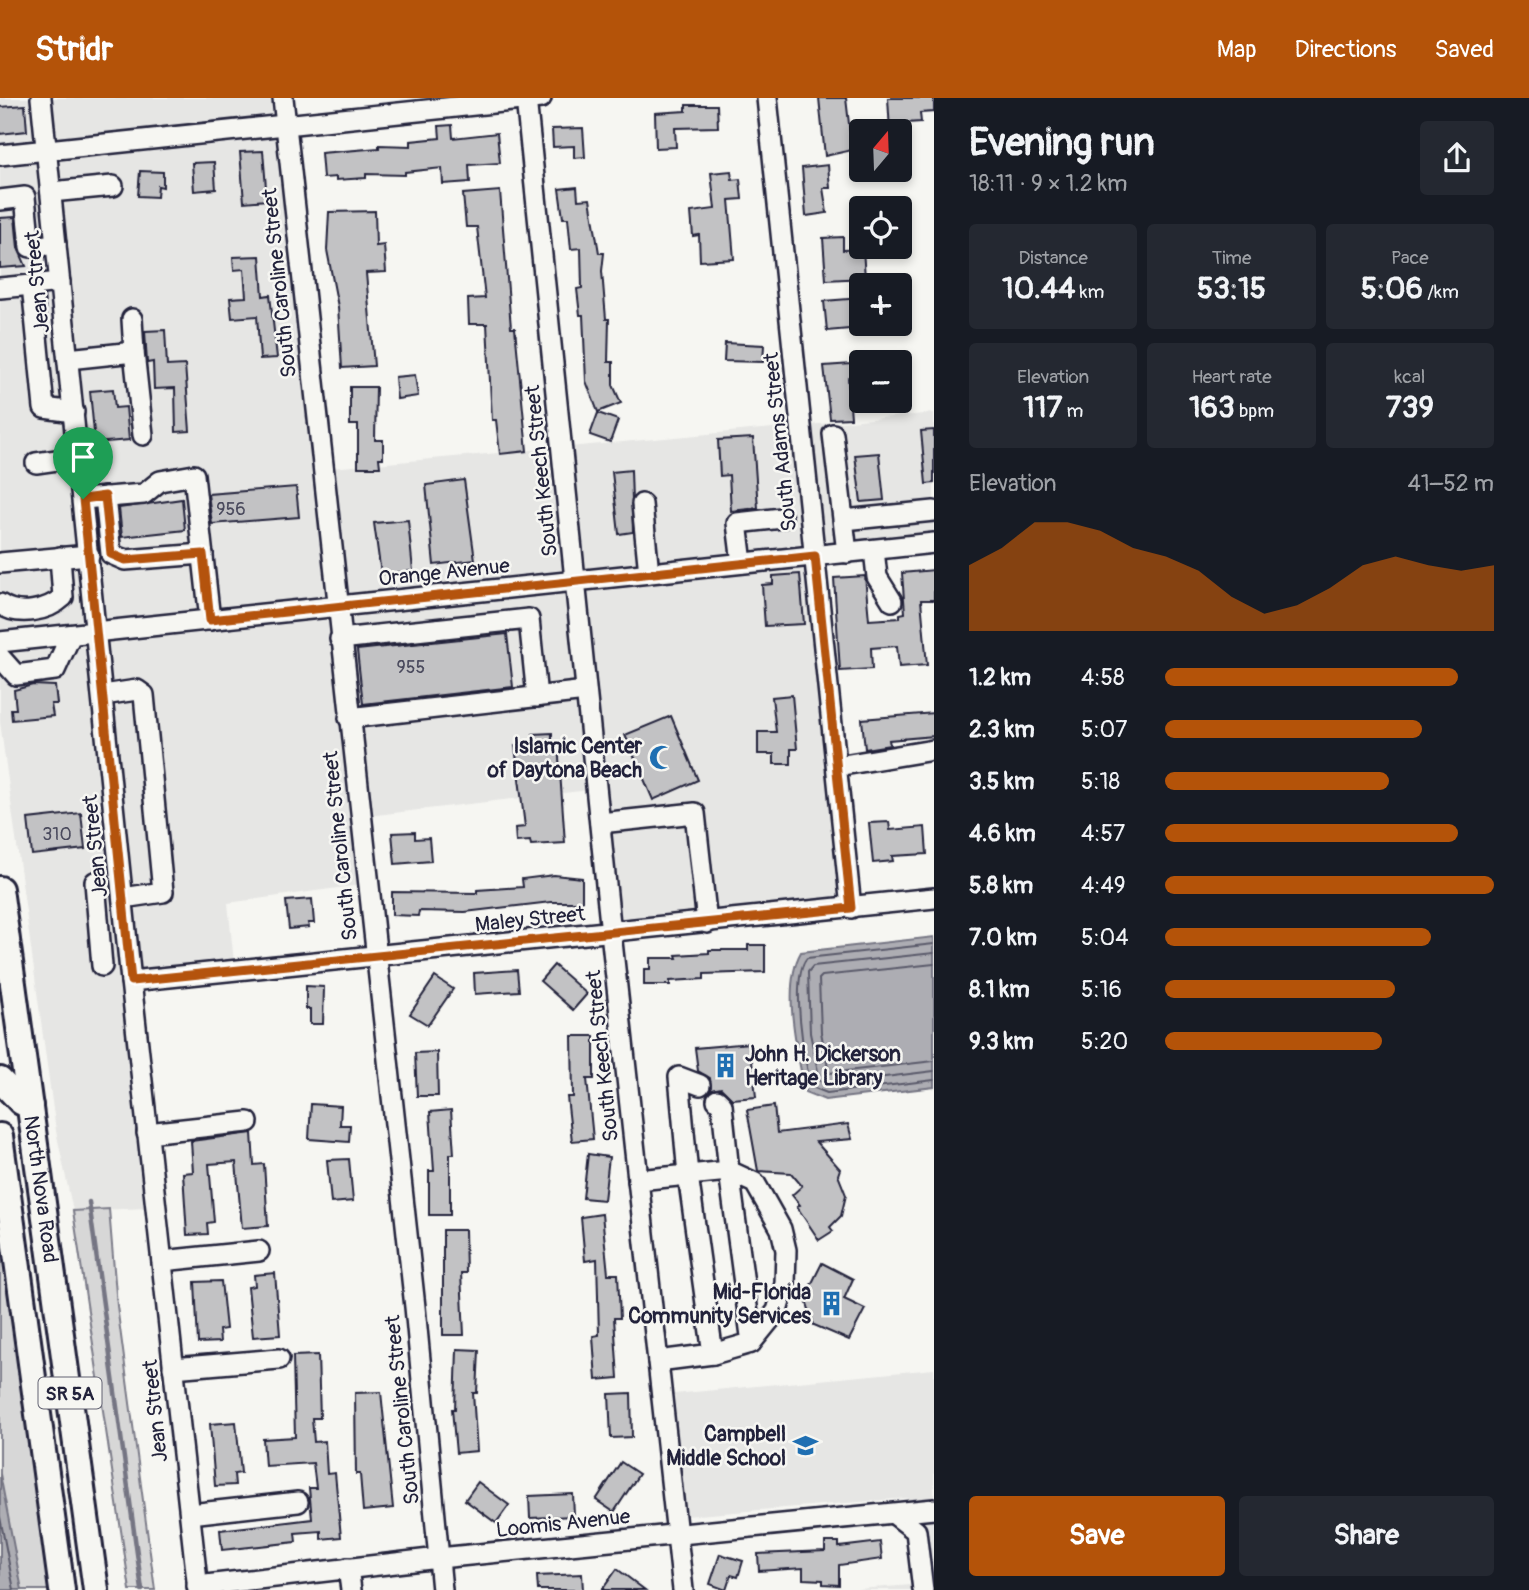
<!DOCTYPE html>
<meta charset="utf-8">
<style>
:root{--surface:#171b24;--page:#242831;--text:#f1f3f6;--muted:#9ea1a6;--accent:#b45309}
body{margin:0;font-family:Pangolin,sans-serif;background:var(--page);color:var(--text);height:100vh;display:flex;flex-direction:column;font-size:26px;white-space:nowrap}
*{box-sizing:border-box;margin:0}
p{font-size:23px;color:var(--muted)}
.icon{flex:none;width:38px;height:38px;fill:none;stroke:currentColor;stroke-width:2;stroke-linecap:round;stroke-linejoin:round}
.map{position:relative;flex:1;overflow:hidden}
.sheet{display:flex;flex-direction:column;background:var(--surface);width:595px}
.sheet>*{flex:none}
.needle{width:46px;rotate:19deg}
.fabs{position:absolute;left:849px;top:21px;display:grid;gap:14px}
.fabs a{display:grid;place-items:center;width:63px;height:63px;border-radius:7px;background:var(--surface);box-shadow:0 4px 10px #0003;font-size:35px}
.pin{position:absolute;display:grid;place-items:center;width:60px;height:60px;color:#fff;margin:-72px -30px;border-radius:50% 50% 50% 0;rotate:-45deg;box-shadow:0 0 7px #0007}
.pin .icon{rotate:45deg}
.round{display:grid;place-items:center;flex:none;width:74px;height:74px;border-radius:7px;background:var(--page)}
.overview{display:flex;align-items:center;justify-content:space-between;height:119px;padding:0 35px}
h1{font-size:38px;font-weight:700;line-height:52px}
.metrics{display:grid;grid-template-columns:repeat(3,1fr);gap:10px;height:119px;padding:7px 35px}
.metrics div{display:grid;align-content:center;border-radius:7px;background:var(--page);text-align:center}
.metrics b{font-size:30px;font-weight:700}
.metrics small{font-size:19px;font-weight:400}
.metrics p{font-size:19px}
.chart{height:196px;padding:14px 35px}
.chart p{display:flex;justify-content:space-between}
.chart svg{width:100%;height:126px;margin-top:7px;fill:var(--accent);opacity:.7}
.button{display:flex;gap:14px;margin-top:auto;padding:14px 35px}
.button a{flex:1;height:80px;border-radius:7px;background:var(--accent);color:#fff;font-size:28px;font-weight:700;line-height:80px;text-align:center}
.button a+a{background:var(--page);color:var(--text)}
ul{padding:0 35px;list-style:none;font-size:23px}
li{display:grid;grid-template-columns:112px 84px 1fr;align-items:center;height:52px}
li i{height:18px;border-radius:9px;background:var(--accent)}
header{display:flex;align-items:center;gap:42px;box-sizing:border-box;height:98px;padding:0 35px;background:var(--accent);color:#fff}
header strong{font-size:33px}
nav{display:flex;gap:38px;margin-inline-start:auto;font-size:24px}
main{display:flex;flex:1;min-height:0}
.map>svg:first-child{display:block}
</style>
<header>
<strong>Stridr</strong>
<nav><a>Map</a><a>Directions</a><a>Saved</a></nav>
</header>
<main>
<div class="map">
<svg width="934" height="1492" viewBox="0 0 934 1492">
<rect width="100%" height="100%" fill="#f6f6f2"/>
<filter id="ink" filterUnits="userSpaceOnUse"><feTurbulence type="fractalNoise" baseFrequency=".0143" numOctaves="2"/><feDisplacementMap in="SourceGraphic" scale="14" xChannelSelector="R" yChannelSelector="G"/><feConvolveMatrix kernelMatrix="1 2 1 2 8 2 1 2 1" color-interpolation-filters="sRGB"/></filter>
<g filter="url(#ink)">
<g fill="#e6e6e4">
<polygon points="0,0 34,0 38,45 0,49"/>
<polygon points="48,0 275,0 278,20 53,44"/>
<polygon points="294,34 297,34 331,370 554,350 567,476 343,500"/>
<polygon points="279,36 329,501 103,526 55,59"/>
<polygon points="40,61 89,527 0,536 0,65"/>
<polygon points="934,315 934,437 822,449 809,327"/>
<polygon points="794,328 807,450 581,475 569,349"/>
<polygon points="809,466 843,802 623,826 611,758 583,490"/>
<polygon points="569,492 589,692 368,718 345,516"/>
<polygon points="330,517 360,787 228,805 234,865 137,875 105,541"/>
<polygon points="90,543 148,1110 73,1113 56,1033 0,624 0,552"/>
<polygon points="934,1271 934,1492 846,1492 912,1487 908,1400 686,1418 674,1296"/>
</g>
<g fill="#d7d7d7" stroke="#7c7c89" stroke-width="2">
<polygon points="0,1088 62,1492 0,1492"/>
<polygon points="109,1111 117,1208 155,1492 130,1492 73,1113"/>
</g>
<g fill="#adadb3" stroke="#757583" stroke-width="2">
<path d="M934,839V989L825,1002L805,994C798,955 781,889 801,854Z"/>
<polygon points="0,1376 22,1492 0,1492"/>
</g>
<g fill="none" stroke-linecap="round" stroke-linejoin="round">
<g stroke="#5a5a6b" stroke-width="2">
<path d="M934,846L807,860C790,879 804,965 812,989L827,995L934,982"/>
<polyline points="934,855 813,868 808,874 810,935 820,983 828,986 934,973"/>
<polyline points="934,866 822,878 819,881 821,934 829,975 934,963"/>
<polyline points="0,1419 14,1492"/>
</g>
<polyline stroke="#757583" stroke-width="4.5" points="89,1104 142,1492"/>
</g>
<g fill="#c2c2c4" stroke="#22223b" stroke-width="2">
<polygon points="819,0 846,0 852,52 825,58"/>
<polygon points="888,0 934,0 934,14 920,15 921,24 906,25 907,33 890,33"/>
<polygon points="25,7 27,33 0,36 0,9"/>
<polygon points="686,7 717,7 718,29 675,30 676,49 656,50 655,15 686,13"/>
<polygon points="452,27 453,40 497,35 500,65 469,67 470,84 443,86 442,70 405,74 405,77 366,76 366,80 336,82 336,79 323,80 321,55 379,50 379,47 411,48 411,43 440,40 439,28"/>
<polygon points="583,30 585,59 574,60 574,48 553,49 552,31"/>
<polygon points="263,53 267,102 244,104 240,54"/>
<polygon points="214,64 216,91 194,93 192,65"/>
<polygon points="828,67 830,90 823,90 827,115 806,118 802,70"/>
<polygon points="140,73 163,74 163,89 158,88 157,99 138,98"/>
<polygon points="731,73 732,82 740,81 742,101 729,102 734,161 700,163 699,137 693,138 691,114 715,111 711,75"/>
<polygon points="577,89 578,102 590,101 599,155 604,155 602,173 606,221 609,221 608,264 613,264 613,287 621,305 598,314 586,283 583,217 580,217 577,191 582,190 581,150 571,151 568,120 563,120 559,91"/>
<polygon points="500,93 511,230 515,230 527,353 500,356 496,322 492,322 487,226 469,226 468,201 485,200 477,129 466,129 463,96"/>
<polygon points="375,113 376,148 384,147 386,174 366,175 374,268 342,270 338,209 327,152 329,114"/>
<polygon points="15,119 18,150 26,168 0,170 0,120"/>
<polygon points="843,139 843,152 863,151 865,180 826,182 823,140"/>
<polygon points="260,158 263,198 270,197 277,260 260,261 257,218 232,220 230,200 246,199 244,171 234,172 233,159"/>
<polygon points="861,200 861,230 827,233 824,203"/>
<polygon points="165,232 167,268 185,267 190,333 176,334 175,290 154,291 153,264 147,265 145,233"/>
<polygon points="725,245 764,247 763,264 724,263"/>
<polygon points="852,266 853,279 848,280 851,320 830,321 824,268"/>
<polygon points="415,277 418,298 397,301 395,279"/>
<polygon points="350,289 376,289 375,342 383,342 383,360 379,360 380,369 358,369 358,327 350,327"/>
<polygon points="113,291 115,310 126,309 129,342 95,345 90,293"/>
<polygon points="598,315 618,322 610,344 590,337"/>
<polygon points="934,332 934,385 926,386 921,333"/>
<polygon points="753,340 758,410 731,413 729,377 720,378 718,342"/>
<polygon points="879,355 884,402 861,404 855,357"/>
<polygon points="631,372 633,434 619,436 612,374"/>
<polygon points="464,382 475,462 434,467 426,387"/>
<polygon points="296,389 299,419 212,426 208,396"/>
<polygon points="182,401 185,432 122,439 119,410"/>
<polygon points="408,422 413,473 381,476 374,425"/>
<polygon points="934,472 934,502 921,502 927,567 899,569 897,548 871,550 872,571 840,573 834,480 865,478 869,522 900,520 900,516 905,515 902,475"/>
<polygon points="800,476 804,526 765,528 762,487 773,486 773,478"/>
<polygon points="507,536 513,589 363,606 357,552"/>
<polygon points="33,587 55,588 57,606 51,606 53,618 12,622 11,611 16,611 14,592"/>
<polygon points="792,597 797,651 791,651 791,666 774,666 774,656 758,656 758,634 776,634 772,599"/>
<polygon points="934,615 934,638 889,642 890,647 865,651 862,621"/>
<polygon points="671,618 698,682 653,702 625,637"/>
<polygon points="552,635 552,645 558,645 565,745 531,747 530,743 516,744 515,730 525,729 515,648 534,648 533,636"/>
<polygon points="81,715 85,751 32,757 28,721"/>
<polygon points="889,724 890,732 925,729 927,756 892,758 893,763 873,765 869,725"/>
<polygon points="415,734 415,741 429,740 431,763 395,766 392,735"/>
<polygon points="554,777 582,780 582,804 551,804 465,814 419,813 418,818 392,817 392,794 477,795 477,792 523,789 522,781"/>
<polygon points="312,801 314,825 308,825 309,829 289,831 286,803"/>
<polygon points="748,847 765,847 765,874 704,876 704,881 670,883 670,887 644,887 644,871 650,871 650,860 677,860 676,857 709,855 709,852 748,852"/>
<polygon points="554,867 587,896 573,912 540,883"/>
<polygon points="517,872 519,893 475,896 474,875"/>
<polygon points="435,879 453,891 428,927 410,916"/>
<polygon points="306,888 324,889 323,926 310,926 310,911 306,911"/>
<polygon points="572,938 594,938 594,981 587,981 593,1041 572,1043 567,999 573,999"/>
<polygon points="750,945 756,999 732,1001 721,990 711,992 710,980 698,973 695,950"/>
<polygon points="437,954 438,998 417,998 415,955"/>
<polygon points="311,1006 341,1008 340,1027 350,1027 349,1044 309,1041"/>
<polygon points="774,1008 777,1035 848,1026 852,1041 816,1044 840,1071 838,1077 846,1097 841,1118 830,1129 833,1133 819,1142 797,1109 800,1107 792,1097 802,1088 791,1075 758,1073 747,1012"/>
<polygon points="451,1012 454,1056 450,1056 450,1117 429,1117 429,1073 434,1073 430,1014"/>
<polygon points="252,1035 254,1067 264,1066 268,1128 242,1130 236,1064 209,1066 214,1124 207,1125 208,1136 187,1137 183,1075 193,1074 191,1043"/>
<polygon points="588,1056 609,1059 604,1102 583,1100"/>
<polygon points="349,1061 353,1103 331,1105 327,1062"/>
<polygon points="602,1116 608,1176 618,1176 620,1220 614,1220 618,1280 596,1282 593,1238 599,1237 597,1161 585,1163 581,1119"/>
<polygon points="443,1132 465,1132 466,1175 461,1175 464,1237 443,1237"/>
<polygon points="822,1165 853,1181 844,1201 865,1211 849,1242 814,1227 805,1199"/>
<polygon points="275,1175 280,1237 253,1239 248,1189 255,1188 254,1177"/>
<polygon points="221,1183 226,1231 219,1232 220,1244 198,1245 195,1184"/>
<polygon points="457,1251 479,1252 477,1295 473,1295 477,1353 456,1355 452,1311 455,1311"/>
<polygon points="318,1257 320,1320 312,1320 314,1344 325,1343 327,1376 335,1375 341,1439 321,1441 321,1433 295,1435 296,1444 222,1452 220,1432 312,1421 309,1390 316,1390 313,1365 265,1368 263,1341 295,1339 293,1258"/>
<polygon points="381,1294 393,1410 363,1413 360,1376 356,1376 355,1295"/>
<polygon points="631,1295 632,1339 611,1340 609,1296"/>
<polygon points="236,1324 241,1375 234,1376 235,1387 215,1388 210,1326"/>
<polygon points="621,1364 639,1376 614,1414 596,1402"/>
<polygon points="478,1384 509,1407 496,1425 465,1402"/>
<polygon points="573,1396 574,1418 530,1420 529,1398"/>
<polygon points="825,1444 839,1444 839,1449 880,1444 882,1461 839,1467 839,1487 823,1486 823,1482 803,1481 803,1470 759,1473 758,1456 825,1453"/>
<polygon points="720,1456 743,1463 738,1479 731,1477 726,1492 710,1486"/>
<polygon points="617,1471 645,1492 602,1492"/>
<polygon points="582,1476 583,1492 538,1492 537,1478"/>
</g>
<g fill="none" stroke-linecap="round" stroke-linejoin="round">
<defs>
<g id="minor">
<polyline points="41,0 131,883 198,1492"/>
<polyline points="283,0 415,1209 442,1492"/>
<polyline points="526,0 609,816 683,1492"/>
<polyline points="767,0 851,810"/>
<polyline points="0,57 541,0"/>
<polyline points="51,94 113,88"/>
<polyline points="0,102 25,99 30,149 56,146"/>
<polyline points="60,184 32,187 44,310 74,314"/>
<polyline points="0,190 32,187"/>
<polyline points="132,221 134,254"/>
<polyline points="68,261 134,254 143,337"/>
<polyline points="833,336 847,455"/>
<polyline points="36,365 78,359"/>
<polyline points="105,399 111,456 125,462 203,456"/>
<polyline points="83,401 144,396 160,383 194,377 210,522"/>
<polyline points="642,406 649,475"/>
<polyline points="844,422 934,413"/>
<polyline points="874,452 877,479 892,503"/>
<polyline points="0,465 89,457"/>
<polyline points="742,465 737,425 782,420"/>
<path d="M0,506C18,519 48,513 63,499L60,459"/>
<polyline points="340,541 529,521 537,599"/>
<polyline points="0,544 934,445"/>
<polyline points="0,559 16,577 55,572 71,537"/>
<polyline points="103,597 137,592 144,597 163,794 123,800"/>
<polyline points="349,620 586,593"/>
<polyline points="837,668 933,652"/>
<polyline points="600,725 695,715 707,825"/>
<polyline points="95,784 102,868"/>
<polyline points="131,883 934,800"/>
<polyline points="700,987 679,979 688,1077 729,1073 751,1238 751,1245 713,1256"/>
<polyline points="717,1002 722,1007 729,1073 755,1085 781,1131 786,1152 785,1186 777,1213 751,1245"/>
<polyline points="147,1035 248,1024"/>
<polyline points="638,1082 688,1077 713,1256 658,1263"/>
<polyline points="162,1163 259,1153"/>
<polyline points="173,1270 279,1261"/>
<polyline points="190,1416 298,1404"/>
<polyline points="894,1416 916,1433 923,1492"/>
<polyline points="348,1470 351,1492"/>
<polyline points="197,1488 439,1460 934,1411"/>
</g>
<g id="major">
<path id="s1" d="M0,791L96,1492"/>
<polyline points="0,982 21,1004 30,1008"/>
<polyline points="0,1038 62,1492"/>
</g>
</defs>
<use href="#minor" stroke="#22223b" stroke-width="24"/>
<use href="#major" stroke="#22223b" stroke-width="30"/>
<use href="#minor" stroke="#f6f6f2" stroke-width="19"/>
<use href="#major" stroke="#f6f6f2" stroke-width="24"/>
</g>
</g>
<g fill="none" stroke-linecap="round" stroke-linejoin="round" filter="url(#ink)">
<defs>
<polygon id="route" points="105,398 111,456 125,462 203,456 210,522 815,458 851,810 131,883 83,401"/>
</defs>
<use href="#route" stroke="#fff" stroke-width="14"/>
<use href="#route" stroke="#b45309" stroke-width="9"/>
</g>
<defs>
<symbol id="mosque-bare" viewBox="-9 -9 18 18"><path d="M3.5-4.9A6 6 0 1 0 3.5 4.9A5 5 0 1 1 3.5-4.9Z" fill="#1f6fb2" stroke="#f6f6f2" stroke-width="2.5" paint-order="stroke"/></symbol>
<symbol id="building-bare" viewBox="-9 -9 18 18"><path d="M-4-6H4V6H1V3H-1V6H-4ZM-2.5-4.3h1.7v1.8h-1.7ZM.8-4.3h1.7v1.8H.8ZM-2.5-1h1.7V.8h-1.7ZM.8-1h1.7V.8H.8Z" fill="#1f6fb2" stroke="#f6f6f2" stroke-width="2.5" paint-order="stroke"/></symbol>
<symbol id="school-bare" viewBox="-9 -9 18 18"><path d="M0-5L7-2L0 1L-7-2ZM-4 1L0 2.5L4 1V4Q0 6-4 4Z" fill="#1f6fb2" stroke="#f6f6f2" stroke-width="2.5" paint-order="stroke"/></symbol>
</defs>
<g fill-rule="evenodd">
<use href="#mosque-bare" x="644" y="642" width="35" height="35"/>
<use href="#building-bare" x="708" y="950" width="35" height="35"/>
<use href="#building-bare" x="814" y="1188" width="35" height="35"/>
<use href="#school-bare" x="788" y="1330" width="35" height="35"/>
</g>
<g text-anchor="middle" stroke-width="5" stroke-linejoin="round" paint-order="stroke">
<g font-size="18" fill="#4a4a5d">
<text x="231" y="417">956</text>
<text x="411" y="575">955</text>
<text x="57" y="742">310</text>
</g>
<rect fill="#f6f6f2" stroke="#626272" stroke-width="2" x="38.5" y="1279.5" width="63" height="31" rx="5"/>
<g font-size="19" font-weight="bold" fill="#22223b">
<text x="70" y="1302">SR 5A</text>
</g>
<g font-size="21" fill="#22223b" stroke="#f6f6f2">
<text transform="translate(37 184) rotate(-96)" y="7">Jean Street</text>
<text transform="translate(279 185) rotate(-96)" y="7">South Caroline Street</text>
<text transform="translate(780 344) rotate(-96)" y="7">South Adams Street</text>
<text transform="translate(541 373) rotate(-96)" y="7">South Keech Street</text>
<text transform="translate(444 474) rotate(-6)" y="7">Orange Avenue</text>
<text transform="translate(95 748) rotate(-96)" y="7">Jean Street</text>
<text transform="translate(340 748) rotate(-96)" y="7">South Caroline Street</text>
<text transform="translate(530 821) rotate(-6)" y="7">Maley Street</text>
<text transform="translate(602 958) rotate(-96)" y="7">South Keech Street</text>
<text dy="7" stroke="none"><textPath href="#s1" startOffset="303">North Nova Road</textPath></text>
<text transform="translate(402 1312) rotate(-96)" y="7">South Caroline Street</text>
<text transform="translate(155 1313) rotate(-96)" y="7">Jean Street</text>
<text transform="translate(563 1425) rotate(-6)" y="7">Loomis Avenue</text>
</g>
<g font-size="21" font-weight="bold" fill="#22223b" stroke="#f6f6f2" text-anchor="end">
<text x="642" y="655">Islamic Center<tspan x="642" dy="24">of Daytona Beach</tspan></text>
<text x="745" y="963" text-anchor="start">John H. Dickerson<tspan x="745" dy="24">Heritage Library</tspan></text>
<text x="811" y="1201">Mid-Florida<tspan x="811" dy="24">Community Services</tspan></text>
<text x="786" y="1343">Campbell<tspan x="786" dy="24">Middle School</tspan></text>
</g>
</g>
</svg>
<div class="fabs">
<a><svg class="needle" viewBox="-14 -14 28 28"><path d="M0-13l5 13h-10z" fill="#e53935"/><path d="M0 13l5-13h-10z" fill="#9ea1a6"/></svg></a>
<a><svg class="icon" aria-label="locate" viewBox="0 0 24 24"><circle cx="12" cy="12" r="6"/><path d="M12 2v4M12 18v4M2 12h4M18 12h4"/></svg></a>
<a>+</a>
<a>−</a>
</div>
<div class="pin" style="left:83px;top:401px;background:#1e9e55"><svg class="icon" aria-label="arrive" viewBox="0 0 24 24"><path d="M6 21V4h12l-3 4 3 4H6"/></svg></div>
</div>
<section class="sheet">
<div class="overview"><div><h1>Evening run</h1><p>18:11 · 9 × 1.2 km</p></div><a class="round"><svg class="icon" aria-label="share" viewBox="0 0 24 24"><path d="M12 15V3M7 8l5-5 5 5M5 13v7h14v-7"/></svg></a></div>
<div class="metrics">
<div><p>Distance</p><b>10.44<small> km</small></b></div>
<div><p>Time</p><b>53:15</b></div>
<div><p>Pace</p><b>5:06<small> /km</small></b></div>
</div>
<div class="metrics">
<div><p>Elevation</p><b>117<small> m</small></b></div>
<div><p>Heart rate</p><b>163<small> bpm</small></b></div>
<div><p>kcal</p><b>739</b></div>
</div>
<div class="chart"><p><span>Elevation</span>41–52 m</p>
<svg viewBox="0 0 160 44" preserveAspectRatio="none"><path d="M0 44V21L10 15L20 6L30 6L40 9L50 15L60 18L70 23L80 32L90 38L100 35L110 29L120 21L130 18L140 21L150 23L160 21V44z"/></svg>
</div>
<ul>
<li><b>1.2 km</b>4:58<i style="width:89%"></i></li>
<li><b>2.3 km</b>5:07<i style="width:78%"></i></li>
<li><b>3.5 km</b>5:18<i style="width:68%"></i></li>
<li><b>4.6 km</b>4:57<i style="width:89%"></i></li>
<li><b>5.8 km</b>4:49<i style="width:100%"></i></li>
<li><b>7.0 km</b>5:04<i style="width:81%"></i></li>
<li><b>8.1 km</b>5:16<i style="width:70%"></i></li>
<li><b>9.3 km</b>5:20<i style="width:66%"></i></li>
</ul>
<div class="button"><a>Save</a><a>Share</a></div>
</section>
</main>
